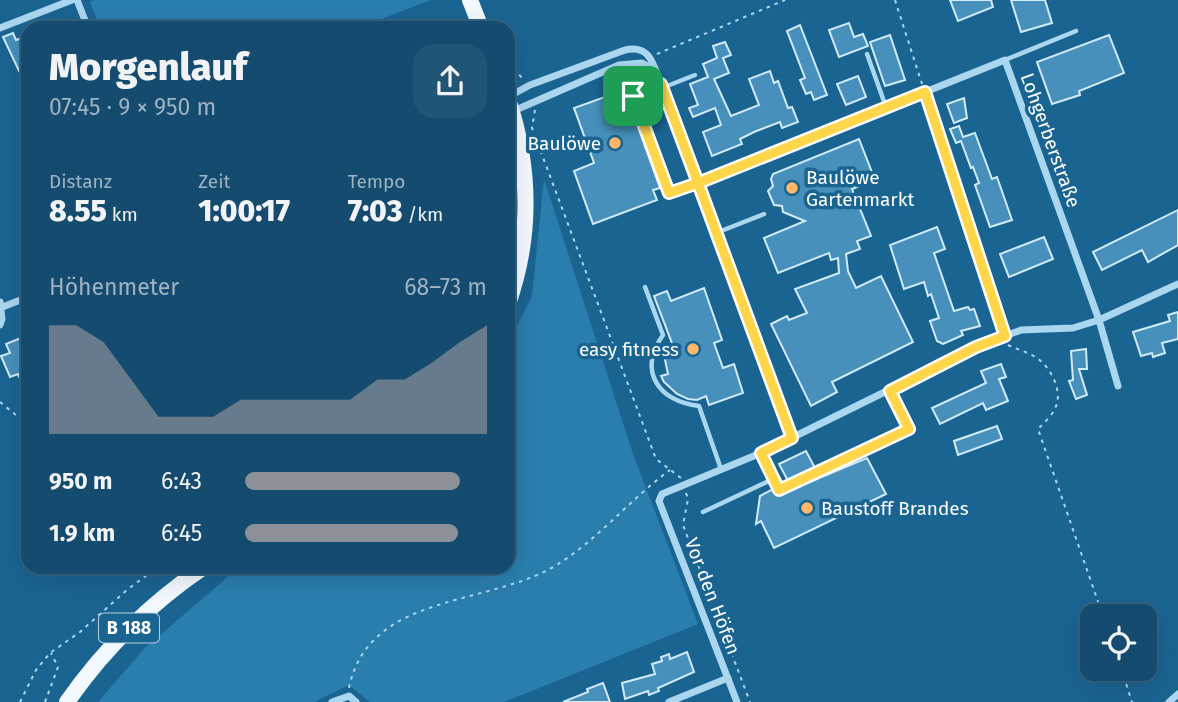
<!DOCTYPE html>
<html lang="de">
<meta charset="utf-8">
<style>
:root{--surface:#144b6e;--page:#215576;--text:#f1f3f6;--muted:#9db3c2;--line:#336381;--accent:#8c9099}
body{margin:0;font-family:"Fira Sans",sans-serif;background:var(--page);color:var(--text);height:100vh;display:flex;flex-direction:column;font-size:26px;white-space:nowrap}
*{box-sizing:border-box;margin:0}
p{font-size:23px;color:var(--muted)}
.icon{flex:none;width:38px;height:38px;fill:none;stroke:currentColor;stroke-width:2;stroke-linecap:round;stroke-linejoin:round}
.map{position:relative;flex:1;overflow:hidden}
.side{position:absolute;left:21px;top:21px;width:494px;height:553px;display:flex;flex-direction:column;background:var(--surface);border-radius:21px;box-shadow:0 7px 28px #0002,0 0 0 2px var(--line)}
.side>*{flex:none}
.fabs{position:absolute;left:1080px;top:604px;display:grid;gap:14px}
.fabs a{display:grid;place-items:center;width:77px;height:77px;border-radius:14px;background:var(--surface);box-shadow:0 7px 28px #0002,0 0 0 2px var(--line);font-size:35px}
.pin{position:absolute;display:grid;place-items:center;width:60px;height:60px;color:#fff;margin:-30px;border-radius:14px;box-shadow:0 4px 10px #0006}
.round{display:grid;place-items:center;flex:none;width:74px;height:74px;border-radius:21px;background:var(--page)}
.headline{display:flex;align-items:center;justify-content:space-between;height:119px;padding:0 28px}
h1{font-size:38px;font-weight:800;line-height:52px}
.metrics{display:grid;grid-template-columns:repeat(3,1fr);gap:10px;height:119px;padding:7px 28px}
.metrics div{display:grid;align-content:center}
.metrics b{font-size:30px;font-weight:800}
.metrics small{font-size:19px;font-weight:400}
.metrics p{font-size:19px}
.chart{height:196px;padding:14px 28px}
.chart p{display:flex;justify-content:space-between}
.chart svg{width:100%;height:126px;margin-top:7px;fill:var(--accent);opacity:.7}
ul{padding:0 28px;list-style:none;font-size:23px}
li{display:grid;grid-template-columns:112px 84px 1fr;align-items:center;height:52px}
li i{height:18px;border-radius:9px;background:var(--accent)}
.map>svg:first-child{display:block}
</style>
<div class="map">
<svg width="1178" height="702" viewBox="0 0 1178 702">
<rect width="100%" height="100%" fill="#1a6492"/>
<g fill="#2a7eae">
<polygon points="94,0 431,0 358,28 100,28 90,2"/>
<polygon points="544,179 633,454 698,624 504,702 370,702 349,685 314,702 98,702 144,649 239,567 508,567 508,344 532,296"/>
</g>
<g fill="#4790bb" stroke="#d0ebfb" stroke-width="2">
<polygon points="950,0 991,0 993,7 958,21"/>
<polygon points="1011,0 1045,0 1052,23 1021,32"/>
<polygon points="849,23 854,37 863,34 868,46 839,57 829,30"/>
<polygon points="800,25 827,95 814,100 811,92 806,94 800,80 805,78 787,31"/>
<polygon points="13,33 16,40 28,36 28,67 19,71 3,37"/>
<polygon points="890,35 905,80 885,86 870,42"/>
<polygon points="1109,35 1124,73 1079,91 1080,95 1052,104 1037,62"/>
<polygon points="725,42 731,55 723,58 729,73 714,79 731,116 759,105 749,79 770,71 774,83 778,81 788,108 792,107 798,122 782,128 780,122 754,132 740,139 742,144 712,156 703,132 721,125 715,108 693,117 689,108 698,105 690,84 708,77 703,64 717,58 713,46"/>
<polygon points="858,76 866,97 846,105 837,84"/>
<polygon points="616,93 626,122 635,118 660,188 653,190 657,200 593,224 574,171 594,163 574,108"/>
<polygon points="964,98 967,118 954,123 947,104"/>
<polygon points="959,126 963,137 975,133 992,179 997,177 1012,220 990,227 975,185 979,183 973,167 971,168 961,141 956,143 950,129"/>
<polygon points="859,139 875,180 852,189 871,236 857,241 860,249 846,254 848,271 856,288 881,276 913,342 832,382 837,392 811,406 771,324 787,316 789,320 807,313 795,289 839,273 838,258 831,260 829,253 778,273 764,238 805,221 783,212 782,206 774,205 768,191 773,186 771,179 773,174"/>
<polygon points="1178,210 1178,245 1148,262 1142,250 1102,270 1093,252"/>
<polygon points="937,227 945,249 934,253 954,311 968,307 970,310 974,309 980,326 961,331 963,335 943,344 937,341 930,321 939,318 931,294 928,296 924,282 904,289 890,245"/>
<polygon points="1044,237 1053,259 1009,277 1000,254"/>
<polygon points="704,288 722,340 714,343 723,368 734,364 743,393 709,405 706,396 697,400 688,399 677,394 664,382 661,376 668,374 665,360 673,346 654,296 667,291 671,301"/>
<polygon points="1178,312 1178,339 1162,343 1165,353 1153,357 1152,353 1141,356 1133,332 1170,321 1168,315"/>
<polygon points="28,335 28,381 22,383 18,374 10,377 1,356 10,353 6,344"/>
<polygon points="1086,349 1087,369 1079,369 1087,395 1076,399 1069,381 1073,380 1071,351"/>
<polygon points="1001,364 1006,377 999,379 1008,401 986,410 983,403 940,424 932,408 986,383 981,371"/>
<polygon points="997,426 1002,439 958,455 954,441"/>
<polygon points="806,451 815,468 788,481 779,464"/>
<polygon points="867,458 886,494 774,548 761,521 756,524 760,496 773,489 777,495 781,494"/>
<polygon points="687,652 694,672 658,688 659,691 649,695 648,691 625,699 622,683 655,674 652,664 662,661 661,657 669,654 670,659"/>
<polygon points="603,683 610,702 563,702 588,692 587,689"/>
</g>
<g fill="none" stroke-linecap="round" stroke-linejoin="round">
<g stroke="#aad6ef" stroke-width="2" stroke-dasharray="3.5 5" stroke-linecap="butt">
<polyline points="895,0 922,84"/>
<polyline points="657,54 785,0"/>
<polyline points="508,62 523,79"/>
<polyline points="927,99 1002,327"/>
<polyline points="535,110 532,128 656,459 681,478"/>
<path d="M1008,345C1018,350 1029,352 1038,359C1050,367 1061,388 1057,403C1055,413 1045,422 1038,429L1103,616"/>
<polyline points="0,402 28,425"/>
<polyline points="686,493 688,499 683,525 750,702"/>
<polyline points="1121,668 1132,702"/>
<path d="M349,688C368,593 488,606 555,566C598,540 630,499 670,470"/>
<polyline points="20,702 36,670 50,653 80,632 128,589 158,567"/>
<polyline points="45,702 58,667 51,653"/>
</g>
<g stroke="#aad6ef" stroke-width="4.5">
<polyline points="867,54 886,107"/>
<polyline points="1005,60 1076,31"/>
<polyline points="661,84 633,96 669,193 697,183"/>
<polyline points="662,88 695,75"/>
<polyline points="716,233 764,214"/>
<path d="M645,287L663,335C637,372 659,401 699,406L721,469"/>
<polyline points="761,454 779,490 909,429 890,391"/>
<polyline points="703,512 773,479"/>
</g>
<g stroke="#aad6ef" stroke-width="7">
<polyline points="77,0 88,28"/>
<polyline points="0,28 72,0"/>
<path d="M508,97L530,85L625,50C650,44 653,64 661,84L792,438"/>
<polyline points="511,112 619,65 642,63 655,70"/>
<polyline points="698,183 1005,60 1099,320 1118,386"/>
<polyline points="0,302 2,319 0,325"/>
<polyline points="0,308 28,297"/>
<polyline points="332,702 349,696 356,702"/>
<polyline points="669,702 728,678"/>
<polyline points="737,702 659,501 662,494 761,453 976,347 1021,330 1073,328 1099,320 1178,284"/>
<polyline points="1169,702 1178,694"/>
</g>
<g stroke="#f2f9ff" stroke-width="16">
<polyline points="470,0 481,28"/>
<path d="M508,99C531,168 532,236 508,304"/>
<path d="M67,702C104,649 151,603 204,567"/>
</g>
</g>
<g fill="none" stroke-linecap="round" stroke-linejoin="round">
<defs>
<polyline id="route" points="633,96 669,193 698,183 792,438 761,453 779,490 909,429 890,391 976,347 1005,336 925,92 698,183 661,84 633,96"/>
</defs>
<use href="#route" stroke="#fff" stroke-width="14"/>
<use href="#route" stroke="#ffd54a" stroke-width="9"/>
</g>
<g fill="#ffb868" stroke="#1a6492" stroke-width="2.5">
<circle cx="615" cy="143" r="7"/>
<circle cx="792" cy="188" r="7"/>
<circle cx="693" cy="349" r="7"/>
<circle cx="807" cy="508" r="7"/>
</g>
<g text-anchor="middle" stroke-width="7" stroke-linejoin="round" paint-order="stroke">
<rect fill="#1a6492" stroke="#bad0de" stroke-width="2" x="99" y="613.5" width="60" height="29" rx="5"/>
<g font-size="18" font-weight="bold" fill="#fff">
<text x="129" y="634">B 188</text>
</g>
<g font-size="19" fill="#fff" stroke="#1a6492">
<text transform="translate(1051 140) rotate(70)" y="7">Lohgerberstraße</text>
<text transform="translate(713 596) rotate(69)" y="7">Vor den Höfen</text>
</g>
<g font-size="19" fill="#fff" stroke="#1a6492" text-anchor="end">
<text x="601" y="150">Baulöwe</text>
<text x="806" y="184" text-anchor="start">Baulöwe<tspan x="806" dy="22">Gartenmarkt</tspan></text>
<text x="679" y="356">easy fitness</text>
<text x="821" y="515" text-anchor="start">Baustoff Brandes</text>
</g>
</g>
</svg>
<div class="fabs">
<a><svg class="icon" aria-label="locate" viewBox="0 0 24 24"><circle cx="12" cy="12" r="6"/><path d="M12 2v4M12 18v4M2 12h4M18 12h4"/></svg></a>
</div>
<div class="pin" style="left:633px;top:96px;background:#1e9e55"><svg class="icon" aria-label="arrive" viewBox="0 0 24 24"><path d="M6 21V4h12l-3 4 3 4H6"/></svg></div>
<section class="side">
<div class="headline"><div><h1>Morgenlauf</h1><p>07:45 · 9 × 950 m</p></div><a class="round"><svg class="icon" aria-label="share" viewBox="0 0 24 24"><path d="M12 15V3M7 8l5-5 5 5M5 13v7h14v-7"/></svg></a></div>
<div class="metrics">
<div><p>Distanz</p><b>8.55<small> km</small></b></div>
<div><p>Zeit</p><b>1:00:17</b></div>
<div><p>Tempo</p><b>7:03<small> /km</small></b></div>
</div>
<div class="chart"><p><span>Höhenmeter</span>68–73 m</p>
<svg viewBox="0 0 160 44" preserveAspectRatio="none"><path d="M0 44V6L10 6L20 12L30 25L40 38L50 38L60 38L70 32L80 32L90 32L100 32L110 32L120 25L130 25L140 19L150 12L160 6V44z"/></svg>
</div>
<ul>
<li><b>950 m</b>6:43<i style="width:89%"></i></li>
<li><b>1.9 km</b>6:45<i style="width:88%"></i></li>
</ul>
</section>
</div>
